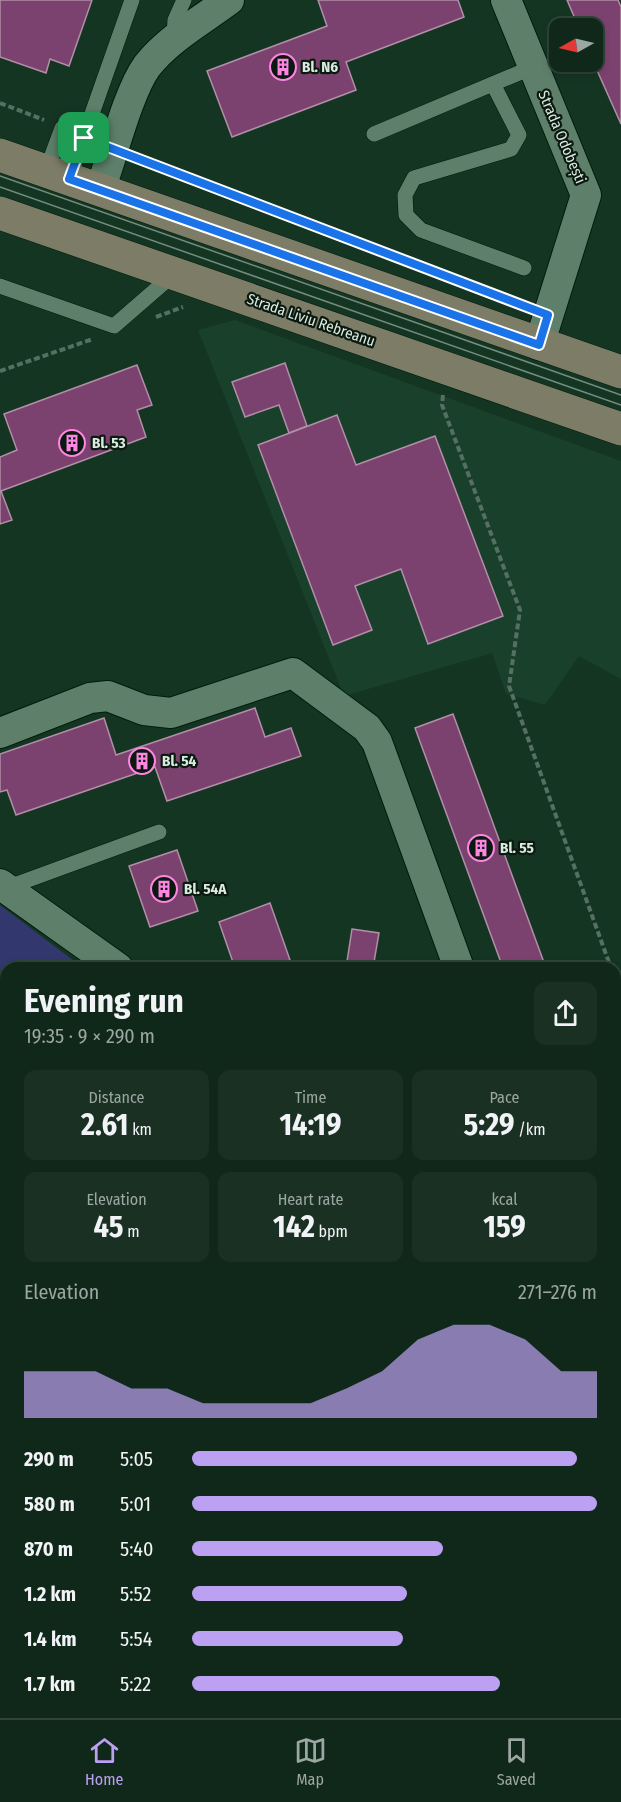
<!DOCTYPE html>
<meta charset="utf-8">
<style>
:root{--surface:#10281a;--page:#193023;--text:#f1f3f6;--muted:#9ca6a2;--line:#304439;--accent:#bca0f2}
body{margin:0;font-family:"Fira Sans Condensed",sans-serif;background:var(--page);color:var(--text);height:100vh;display:flex;flex-direction:column;font-size:22px;white-space:nowrap}
*{box-sizing:border-box;margin:0}
p{font-size:20px;color:var(--muted)}
.icon{flex:none;width:33px;height:33px;fill:none;stroke:currentColor;stroke-width:2;stroke-linecap:round;stroke-linejoin:round}
.map{position:relative;flex:1;overflow:hidden}
.side{position:absolute;left:0px;top:962px;width:621px;height:758px;display:flex;flex-direction:column;background:var(--surface);border-radius:18px 18px 0 0;box-shadow:0 3px 9px #0003,0 0 0 2px var(--line)}
.side>*{flex:none}
.needle{width:39px;rotate:262deg}
.fabs{position:absolute;left:549px;top:18px;display:grid;gap:12px}
.fabs a{display:grid;place-items:center;width:54px;height:54px;border-radius:12px;background:var(--surface);box-shadow:0 3px 9px #0003,0 0 0 2px var(--line);font-size:30px}
.pin{position:absolute;display:grid;place-items:center;width:51px;height:51px;color:#fff;margin:-26px;border-radius:12px;box-shadow:0 3px 9px #0006}
.round{display:grid;place-items:center;flex:none;width:63px;height:63px;border-radius:12px;background:var(--page)}
.headline{display:flex;align-items:center;justify-content:space-between;height:102px;padding:0 24px}
h1{font-size:33px;font-weight:700;line-height:45px}
.metrics{display:grid;grid-template-columns:repeat(3,1fr);gap:9px;height:102px;padding:6px 24px}
.metrics div{display:grid;align-content:center;border-radius:12px;background:var(--page);text-align:center}
.metrics b{font-size:30px;font-weight:700}
.metrics small{font-size:16px;font-weight:400}
.metrics p{font-size:16px}
.chart{height:168px;padding:12px 24px}
.chart p{display:flex;justify-content:space-between}
.chart svg{width:100%;height:108px;margin-top:6px;fill:var(--accent);opacity:.7}
ul{padding:0 24px;list-style:none;font-size:20px}
li{display:grid;grid-template-columns:96px 72px 1fr;align-items:center;height:45px}
li i{height:15px;border-radius:8px;background:var(--accent)}
.dock{display:flex;justify-content:space-around;align-items:center;height:84px;border-top:2px solid var(--line);background:var(--surface);font-size:16px;color:var(--muted)}
.dock a{display:grid;justify-items:center;gap:3px}
.dock .on{color:var(--accent)}
.map>svg:first-child{display:block}
</style>
<div class="map">
<svg width="621" height="1718" viewBox="0 0 621 1718">
<rect width="100%" height="100%" fill="#153523"/>
<polygon fill="#18402a" points="235,320 621,461 621,679 579,656 545,705 506,694 492,653 344,696 198,330"/>
<polygon fill="#32376e" points="0,905 82,967 6,968 6,1285 0,1289"/>
<g fill="#7c426f" stroke="#b08fa7" stroke-width="1.5">
<polygon points="0,0 92,0 69,66 50,59 46,73 0,57"/>
<polygon points="318,0 458,0 464,17 346,62 356,90 232,137 207,71 327,26"/>
<polygon points="567,0 618,0 621,7 621,124 592,59 592,28 579,28"/>
<polygon points="285,363 307,426 289,433 279,405 245,417 232,382"/>
<polygon points="137,365 152,405 137,410 146,437 1,491 12,520 0,524 0,457 17,450 4,414"/>
<polygon points="337,415 356,465 435,436 503,616 428,644 401,569 355,586 372,630 333,645 258,445"/>
<polygon points="255,708 265,737 291,728 301,756 167,801 155,767 16,815 7,790 0,792 0,754 104,718 116,755"/>
<polygon points="453,714 546,968 503,968 415,728"/>
<polygon points="177,850 198,911 150,927 129,866"/>
<polygon points="270,903 290,960 269,968 235,968 219,922"/>
<polygon points="352,929 379,933 373,968 346,968"/>
<polygon points="0,1447 6,1454 6,1497 0,1489"/>
<polygon points="6,1616 6,1676 0,1661 0,1618"/>
<polygon points="34,1713 81,1713 83,1718 36,1718"/>
<polygon points="330,1713 372,1713 374,1718 331,1718"/>
</g>
<g fill="none" stroke-linecap="round" stroke-linejoin="round">
<defs>
<g id="lane">
<polyline points="174,38 175,20 184,0"/>
<polyline points="493,84 519,135 511,149 414,178 405,195 406,215 421,230 524,268"/>
<polyline points="374,134 533,67"/>
<polyline points="46,171 62,128"/>
<polyline points="69,179 132,0"/>
<polyline points="0,286 114,326 175,273"/>
<polyline points="6,888 159,832"/>
<polyline points="0,1110 6,1108"/>
</g>
<g id="street">
<polyline points="506,0 586,195 539,345"/>
<path d="M100,190C112,158 128,92 147,66C168,39 202,20 229,0"/>
<polyline points="0,733 90,698 108,696 144,710 171,713 293,673 367,728 377,742 459,968"/>
<polyline points="0,884 118,968"/>
<polyline points="615,1208 621,1211"/>
<polyline points="0,1581 6,1577"/>
<polyline points="298,1713 300,1718"/>
</g>
<g id="secondary">
<polyline points="0,155 621,372"/>
<polyline points="0,213 621,429"/>
</g>
<g id="primary">
<polyline points="615,1482 621,1454"/>
<polyline points="568,1718 569,1713"/>
</g>
</defs>
<use href="#lane" stroke="#001c0c" stroke-width="16"/>
<use href="#street" stroke="#001c0c" stroke-width="32"/>
<use href="#secondary" stroke="#001c0c" stroke-width="34"/>
<use href="#primary" stroke="#001c0c" stroke-width="34"/>
<g stroke="#557060" stroke-width="4" stroke-dasharray="6 3" stroke-linecap="butt">
<polyline points="0,103 44,120"/>
<polyline points="136,160 491,294"/>
<polyline points="156,317 183,307"/>
<polyline points="0,371 93,339"/>
<polyline points="443,395 442,405 520,610 509,686 611,968"/>
<polyline points="615,978 621,994"/>
<polyline points="615,1117 621,1115"/>
<polyline points="416,1713 418,1718"/>
</g>
<use href="#lane" stroke="#5e806a" stroke-width="15"/>
<use href="#street" stroke="#5e806a" stroke-width="30"/>
<use href="#secondary" stroke="#7d7d67" stroke-width="33"/>
<use href="#primary" stroke="#9c7a64" stroke-width="33"/>
<g stroke="#738c7d" stroke-width="1.5">
<polyline points="0,176 621,395"/>
<polyline points="0,187 621,405"/>
<polyline points="615,1690 621,1660"/>
<polyline points="609,1718 610,1713"/>
</g>
</g>
<g fill="none" stroke-linecap="round" stroke-linejoin="round">
<defs>
<polygon id="route" points="84,138 548,315 539,345 69,179"/>
</defs>
<use href="#route" stroke="#fff" stroke-width="12"/>
<use href="#route" stroke="#1a73e8" stroke-width="8"/>
</g>
<defs>
<symbol id="building-ring" viewBox="-11 -11 22 22"><circle r="9.5" fill="#0c1911" stroke="#fd86e2" stroke-width="1.5"/><path d="M-4-6H4V6H1V3H-1V6H-4ZM-2.5-4.3h1.7v1.8h-1.7ZM.8-4.3h1.7v1.8H.8ZM-2.5-1h1.7V.8h-1.7ZM.8-1h1.7V.8H.8Z" fill="#fd86e2"/></symbol>
</defs>
<g fill-rule="evenodd">
<use href="#building-ring" x="268" y="52" width="30" height="30"/>
<use href="#building-ring" x="57" y="428" width="30" height="30"/>
<use href="#building-ring" x="127" y="746" width="30" height="30"/>
<use href="#building-ring" x="466" y="833" width="30" height="30"/>
<use href="#building-ring" x="149" y="874" width="30" height="30"/>
</g>
<g text-anchor="middle" stroke-width="4.5" stroke-linejoin="round" paint-order="stroke">
<g font-size="15" font-weight="bold" fill="#d9ebdf" stroke="#0c1911" text-anchor="start">
<text x="302" y="72">Bl. N6</text>
<text x="92" y="448">Bl. 53</text>
<text x="162" y="766">Bl. 54</text>
<text x="500" y="853">Bl. 55</text>
<text x="184" y="894">Bl. 54A</text>
</g>
<g font-size="15" fill="#d9ebdf" stroke="#0c1911">
<text transform="translate(562 137) rotate(67)" y="5">Strada Odobești</text>
<text transform="translate(311 320) rotate(19)" y="5">Strada Liviu Rebreanu</text>
</g>
</g>
</svg>
<div class="fabs">
<a><svg class="needle" viewBox="-14 -14 28 28"><path d="M0-13l5 13h-10z" fill="#e53935"/><path d="M0 13l5-13h-10z" fill="#9ca6a2"/></svg></a>
</div>
<div class="pin" style="left:84px;top:138px;background:#1e9e55"><svg class="icon" aria-label="arrive" viewBox="0 0 24 24"><path d="M6 21V4h12l-3 4 3 4H6"/></svg></div>
<section class="side">
<div class="headline"><div><h1>Evening run</h1><p>19:35 · 9 × 290 m</p></div><a class="round"><svg class="icon" aria-label="share" viewBox="0 0 24 24"><path d="M12 15V3M7 8l5-5 5 5M5 13v7h14v-7"/></svg></a></div>
<div class="metrics">
<div><p>Distance</p><b>2.61<small> km</small></b></div>
<div><p>Time</p><b>14:19</b></div>
<div><p>Pace</p><b>5:29<small> /km</small></b></div>
</div>
<div class="metrics">
<div><p>Elevation</p><b>45<small> m</small></b></div>
<div><p>Heart rate</p><b>142<small> bpm</small></b></div>
<div><p>kcal</p><b>159</b></div>
</div>
<div class="chart"><p><span>Elevation</span>271–276 m</p>
<svg viewBox="0 0 160 44" preserveAspectRatio="none"><path d="M0 44V25L10 25L20 25L30 32L40 32L50 38L60 38L70 38L80 38L90 32L100 25L110 12L120 6L130 6L140 12L150 25L160 25V44z"/></svg>
</div>
<ul>
<li><b>290 m</b>5:05<i style="width:95%"></i></li>
<li><b>580 m</b>5:01<i style="width:100%"></i></li>
<li><b>870 m</b>5:40<i style="width:62%"></i></li>
<li><b>1.2 km</b>5:52<i style="width:53%"></i></li>
<li><b>1.4 km</b>5:54<i style="width:52%"></i></li>
<li><b>1.7 km</b>5:22<i style="width:76%"></i></li>
</ul>
</section>
</div>
<nav class="dock">
<a class="on"><svg class="icon" aria-label="home" viewBox="0 0 24 24"><path d="M3 11l9-7 9 7M6 9v11h12V9"/></svg>Home</a>
<a><svg class="icon" aria-label="map" viewBox="0 0 24 24"><path d="M3 6l6-2 6 2 6-2v14l-6 2-6-2-6 2zM9 4v14M15 6v14"/></svg>Map</a>
<a><svg class="icon" aria-label="saved" viewBox="0 0 24 24"><path d="M7 4h10v16l-5-4-5 4z"/></svg>Saved</a>
</nav>
